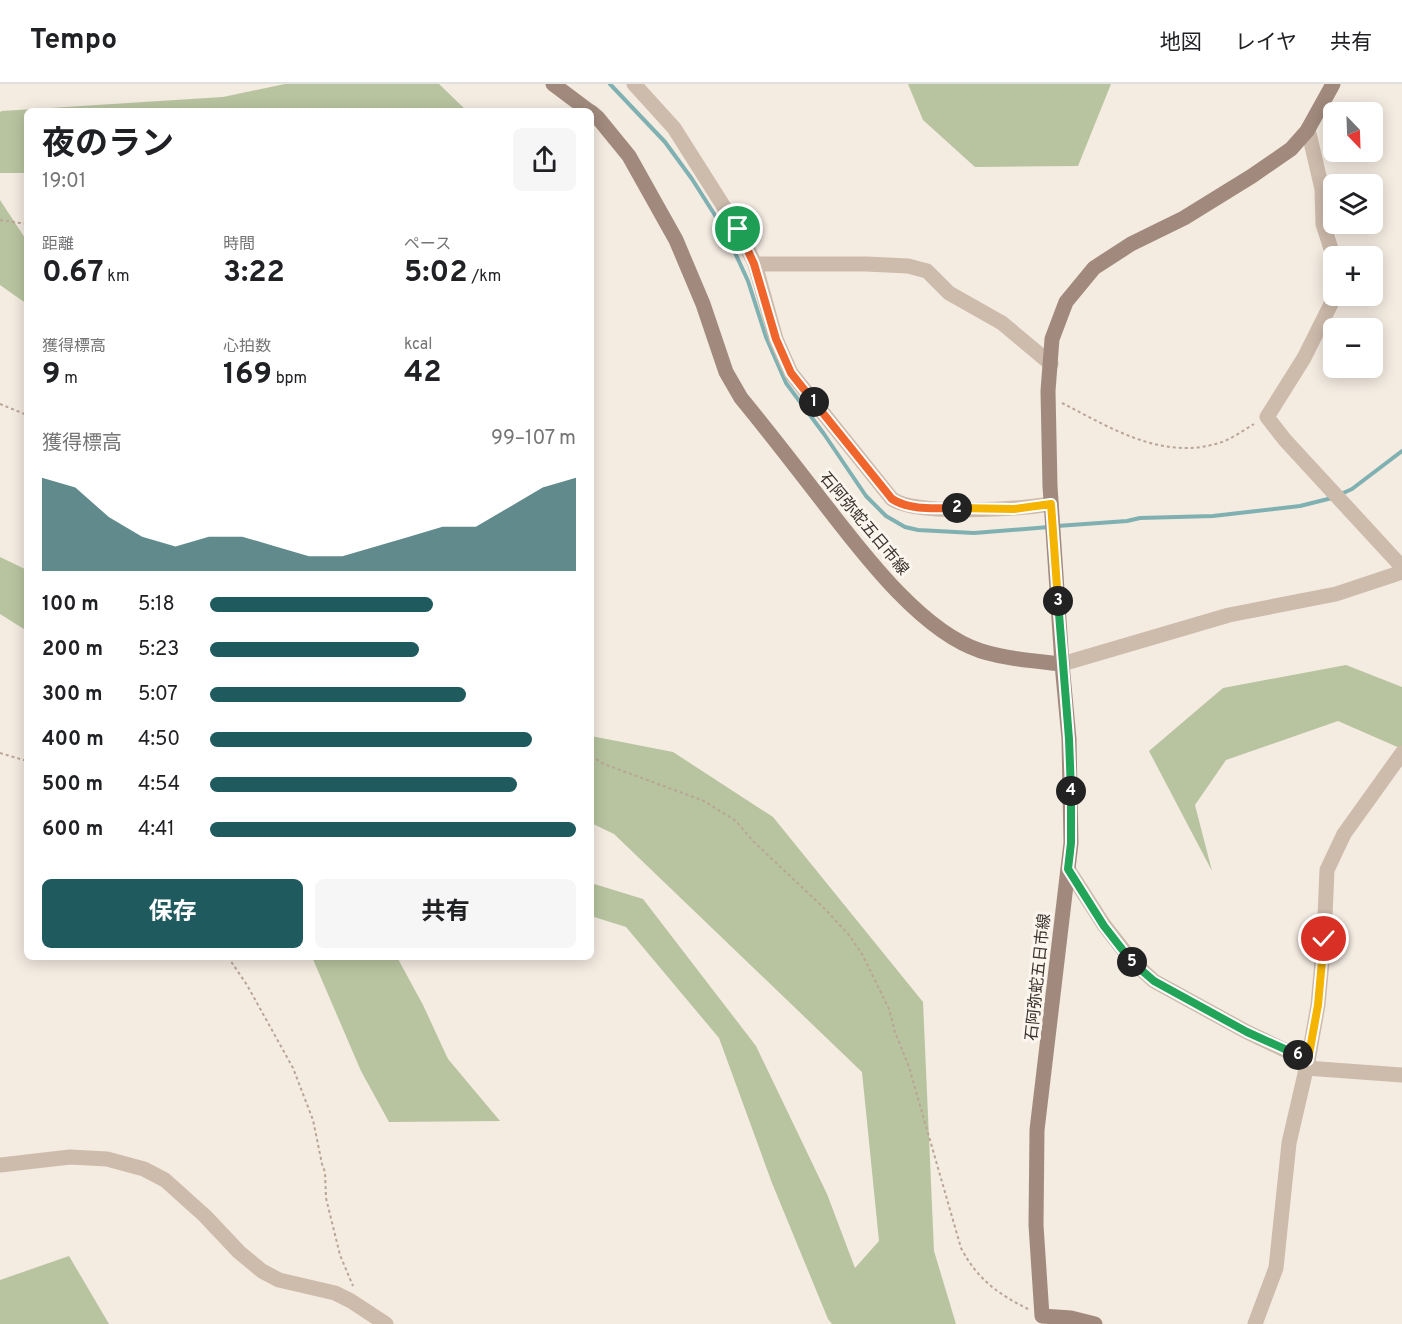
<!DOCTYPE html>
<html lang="ja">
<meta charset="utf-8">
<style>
:root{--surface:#fff;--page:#f6f6f6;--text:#202124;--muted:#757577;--line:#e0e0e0;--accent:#1f5a5e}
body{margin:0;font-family:Overpass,"Noto Sans JP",sans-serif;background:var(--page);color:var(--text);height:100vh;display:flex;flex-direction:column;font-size:22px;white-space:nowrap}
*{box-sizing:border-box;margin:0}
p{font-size:20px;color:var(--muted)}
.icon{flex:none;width:33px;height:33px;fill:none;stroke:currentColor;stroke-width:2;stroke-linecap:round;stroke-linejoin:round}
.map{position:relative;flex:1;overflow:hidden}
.panel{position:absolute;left:24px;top:24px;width:570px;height:852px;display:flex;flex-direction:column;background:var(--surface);border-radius:9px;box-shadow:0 3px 15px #0003}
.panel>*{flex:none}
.needle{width:39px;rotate:157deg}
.buttons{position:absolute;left:1323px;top:18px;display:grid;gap:12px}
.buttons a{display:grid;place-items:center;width:60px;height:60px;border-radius:9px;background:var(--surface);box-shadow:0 3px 15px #0003;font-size:30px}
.pin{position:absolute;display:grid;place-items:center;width:51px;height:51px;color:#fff;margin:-26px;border:3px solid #fff;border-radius:50%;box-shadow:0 2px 6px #0007}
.km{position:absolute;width:30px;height:30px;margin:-15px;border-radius:50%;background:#222;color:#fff;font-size:16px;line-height:30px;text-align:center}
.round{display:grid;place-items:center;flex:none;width:63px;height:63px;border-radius:9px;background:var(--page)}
.summary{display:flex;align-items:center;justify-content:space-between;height:102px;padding:0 18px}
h1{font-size:33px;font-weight:700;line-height:45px}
.figures{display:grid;grid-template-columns:repeat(3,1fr);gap:9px;height:102px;padding:6px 18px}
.figures div{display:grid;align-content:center}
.figures b{font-size:30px;font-weight:700}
.figures small{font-size:16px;font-weight:400}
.figures p{font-size:16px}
.chart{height:168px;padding:12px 18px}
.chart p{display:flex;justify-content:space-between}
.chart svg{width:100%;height:108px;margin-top:6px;fill:var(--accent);opacity:.7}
.primary-button{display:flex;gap:12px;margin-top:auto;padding:12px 18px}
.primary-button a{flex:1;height:69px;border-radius:9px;background:var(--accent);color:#fff;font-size:24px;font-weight:700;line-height:69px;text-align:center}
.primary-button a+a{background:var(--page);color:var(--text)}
ul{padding:0 18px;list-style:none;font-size:20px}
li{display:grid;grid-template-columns:96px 72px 1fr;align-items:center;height:45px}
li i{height:15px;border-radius:8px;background:var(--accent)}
header{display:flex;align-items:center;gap:36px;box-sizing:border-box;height:84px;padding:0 30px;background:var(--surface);border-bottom:2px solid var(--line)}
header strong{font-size:28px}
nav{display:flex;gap:33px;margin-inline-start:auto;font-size:21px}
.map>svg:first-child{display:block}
</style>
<header>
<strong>Tempo</strong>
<nav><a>地図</a><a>レイヤ</a><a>共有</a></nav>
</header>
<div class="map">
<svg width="1402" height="1240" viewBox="0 0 1402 1240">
<rect width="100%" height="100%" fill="#f4ebe1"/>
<g fill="#b8c4a0">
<polygon points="285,0 439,0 467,27 27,27 27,89 0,89 0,28 2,27 223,13"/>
<polygon points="908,0 1111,0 1078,82 975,83 923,36"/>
<polygon points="0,116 27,157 27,220 0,201"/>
<polygon points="0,473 27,486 27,547 0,530"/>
<polygon points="1346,581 1402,603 1402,665 1338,637 1226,676 1195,721 1212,787 1149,667 1223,604"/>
<polygon points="591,652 673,668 773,733 923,918 934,1167 956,1240 832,1240 828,1235 772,1099 719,954 626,843 591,832 591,799 643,815 756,962 827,1110 855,1184 879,1157 862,988 614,750 591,739"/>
<polygon points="312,873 397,873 423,921 448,975 500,1037 389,1038 361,987"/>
<polygon points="69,1172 109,1240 0,1240 0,1196"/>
</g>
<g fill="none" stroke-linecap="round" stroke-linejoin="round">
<g stroke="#7fb0b2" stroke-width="4">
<polyline points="610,0 665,58 692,95 725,147 748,197 766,253 786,299 824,350 866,412 886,432 905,443 918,446 974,449 1049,443"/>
<polyline points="1341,410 1352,405 1402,367"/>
<polyline points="1057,442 1127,437 1140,434 1213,432 1300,422 1332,414"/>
</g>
<g stroke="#b9a596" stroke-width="2" stroke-dasharray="3 3" stroke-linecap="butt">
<polyline points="0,136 27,140"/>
<path d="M1062,319C1111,344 1164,378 1222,358C1233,354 1244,346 1254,340"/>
<polyline points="0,320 27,331"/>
<polyline points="0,669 27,677"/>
<path d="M591,672L604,680L704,717L736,737L753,757L825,825L849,851L862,870L889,925L895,948L909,983L961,1164C977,1195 998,1210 1028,1225"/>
<polyline points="228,873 247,901 293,984 313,1036 322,1080 325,1088 326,1114 340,1171 353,1202"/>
</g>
<g stroke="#cdbbac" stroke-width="15">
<path d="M634,0L674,44L738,145L755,180L776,255L791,289L892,415C917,432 1019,425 1051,420"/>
<polyline points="1308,45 1322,105 1323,140 1334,174"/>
<polyline points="755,180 866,180 908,182 927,187 949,209 1002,239 1051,280"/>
<polyline points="1335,212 1304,274 1267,333 1285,356 1402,483"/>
<polyline points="1062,580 1229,531 1336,510 1402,488"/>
<polyline points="1068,785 1104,841 1133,878 1154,897 1247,948 1308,977"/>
<polyline points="1306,984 1402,991"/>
<polyline points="0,1081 70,1073 107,1075 144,1085 165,1096 205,1132 239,1168 262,1187 279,1196 335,1209 351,1217 386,1240"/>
<polyline points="1255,1240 1276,1184 1289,1059 1308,977 1318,921 1324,856 1327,786 1344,750 1402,669"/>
</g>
<g stroke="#a18a7d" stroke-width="15">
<polyline points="553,0 589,27"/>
<path d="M591,28L598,34L629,72L676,156L703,220L726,288L741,314C769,348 796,383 823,418C861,467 921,548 981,567C1007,575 1035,577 1062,580L1069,655L1071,759L1037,1046L1036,1141L1042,1232L1071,1234L1095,1240"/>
<polyline points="1062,580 1050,402 1048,307 1052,255 1066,218 1094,184 1131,160 1184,134 1252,92 1291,65 1307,47 1333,0"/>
</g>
</g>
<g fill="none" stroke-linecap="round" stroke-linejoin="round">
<defs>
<polyline id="split-1" points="738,145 754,180 776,255 791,289 814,318"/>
<path id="split-2" d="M814,318L892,415C911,427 936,424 957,424"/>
<polyline id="split-3" points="957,424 1014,425 1051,420 1058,517"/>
<polyline id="split-4" points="1058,517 1069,655 1071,707"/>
<polyline id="split-5" points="1071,707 1071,759 1068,785 1104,842 1132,878"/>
<polyline id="split-6" points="1132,878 1154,897 1247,948 1298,971"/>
<polyline id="split-7" points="1298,971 1308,976 1318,921 1324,855"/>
</defs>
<use href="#split-1" stroke="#fff" stroke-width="12"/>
<use href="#split-2" stroke="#fff" stroke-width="12"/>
<use href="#split-3" stroke="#fff" stroke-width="12"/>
<use href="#split-4" stroke="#fff" stroke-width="12"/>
<use href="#split-5" stroke="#fff" stroke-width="12"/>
<use href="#split-6" stroke="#fff" stroke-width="12"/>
<use href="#split-7" stroke="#fff" stroke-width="12"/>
<use href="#split-1" stroke="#f0652b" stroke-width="8"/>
<use href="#split-2" stroke="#f0652b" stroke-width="8"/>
<use href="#split-3" stroke="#f5b400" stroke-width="8"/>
<use href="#split-4" stroke="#22a559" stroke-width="8"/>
<use href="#split-5" stroke="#22a559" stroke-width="8"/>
<use href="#split-6" stroke="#22a559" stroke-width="8"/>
<use href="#split-7" stroke="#f5b400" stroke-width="8"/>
</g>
<g text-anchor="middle" stroke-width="6" stroke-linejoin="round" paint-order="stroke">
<g font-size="16" fill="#3b302b" stroke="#fbf5ee">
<text transform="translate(865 439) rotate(50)" y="6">石阿弥蛇五日市線</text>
<text transform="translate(1037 893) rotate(-84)" y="6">石阿弥蛇五日市線</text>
</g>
</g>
</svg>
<div class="buttons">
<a><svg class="needle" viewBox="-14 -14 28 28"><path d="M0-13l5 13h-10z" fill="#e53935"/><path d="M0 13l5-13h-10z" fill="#757577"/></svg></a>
<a><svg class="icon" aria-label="layers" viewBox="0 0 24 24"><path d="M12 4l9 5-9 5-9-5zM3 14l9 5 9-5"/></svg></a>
<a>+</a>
<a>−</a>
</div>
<div class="pin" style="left:738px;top:145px;background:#1e9e55"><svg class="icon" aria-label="arrive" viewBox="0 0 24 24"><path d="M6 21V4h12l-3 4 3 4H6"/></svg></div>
<div class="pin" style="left:1324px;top:855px;background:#d93025"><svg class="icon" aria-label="check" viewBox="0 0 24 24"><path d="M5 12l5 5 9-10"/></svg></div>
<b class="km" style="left:814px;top:318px">1</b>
<b class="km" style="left:957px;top:424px">2</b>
<b class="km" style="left:1058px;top:517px">3</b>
<b class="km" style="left:1071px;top:707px">4</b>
<b class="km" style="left:1132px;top:878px">5</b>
<b class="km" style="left:1298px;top:971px">6</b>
<section class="panel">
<div class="summary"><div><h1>夜のラン</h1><p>19:01</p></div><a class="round"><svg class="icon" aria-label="share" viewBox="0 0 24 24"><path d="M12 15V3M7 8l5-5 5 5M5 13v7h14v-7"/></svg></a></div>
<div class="figures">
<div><p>距離</p><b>0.67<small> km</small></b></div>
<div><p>時間</p><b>3:22</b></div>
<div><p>ペース</p><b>5:02<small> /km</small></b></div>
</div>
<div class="figures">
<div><p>獲得標高</p><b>9<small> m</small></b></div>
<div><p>心拍数</p><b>169<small> bpm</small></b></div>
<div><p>kcal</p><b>42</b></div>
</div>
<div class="chart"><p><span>獲得標高</span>99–107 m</p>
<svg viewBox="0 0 160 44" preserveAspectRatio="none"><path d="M0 44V6L10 10L20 22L30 30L40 34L50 30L60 30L70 34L80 38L90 38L100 34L110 30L120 26L130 26L140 18L150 10L160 6V44z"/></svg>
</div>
<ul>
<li><b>100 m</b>5:18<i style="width:61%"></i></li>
<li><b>200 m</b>5:23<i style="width:57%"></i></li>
<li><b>300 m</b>5:07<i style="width:70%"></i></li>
<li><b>400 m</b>4:50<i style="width:88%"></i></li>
<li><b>500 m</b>4:54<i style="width:84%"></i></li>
<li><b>600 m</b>4:41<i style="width:100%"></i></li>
</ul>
<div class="primary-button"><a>保存</a><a>共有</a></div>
</section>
</div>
